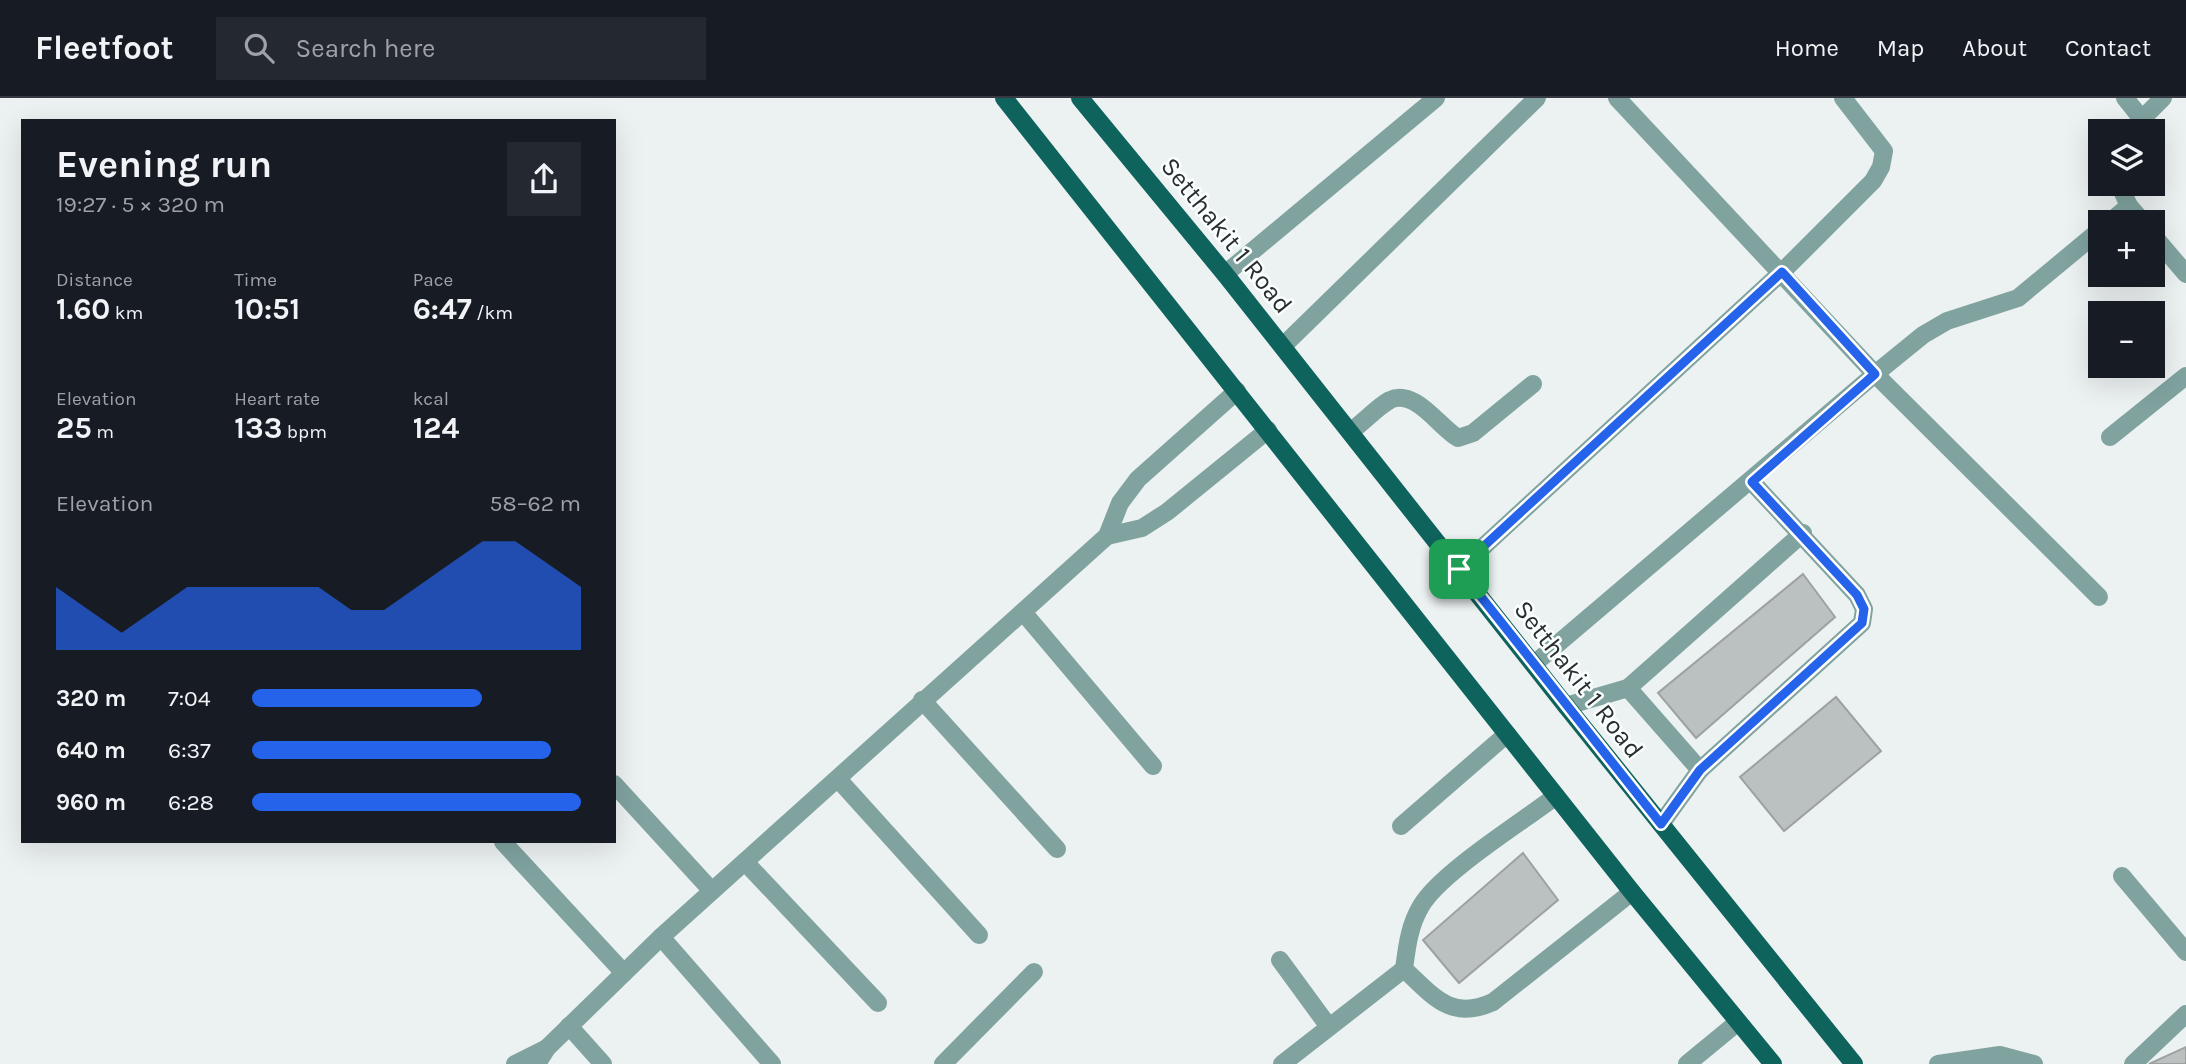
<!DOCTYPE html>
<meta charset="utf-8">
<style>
:root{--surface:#171b24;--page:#242831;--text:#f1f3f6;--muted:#9ea1a6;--line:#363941;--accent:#2563eb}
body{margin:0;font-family:Karla,sans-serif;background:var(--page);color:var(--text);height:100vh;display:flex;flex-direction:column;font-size:26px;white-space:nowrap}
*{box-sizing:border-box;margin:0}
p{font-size:23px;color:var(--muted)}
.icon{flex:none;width:38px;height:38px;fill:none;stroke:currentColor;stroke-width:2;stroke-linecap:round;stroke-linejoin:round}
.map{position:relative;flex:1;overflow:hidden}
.panel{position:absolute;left:21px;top:21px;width:595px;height:724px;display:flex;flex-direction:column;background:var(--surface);border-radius:0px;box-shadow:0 7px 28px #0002}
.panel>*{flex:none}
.tools{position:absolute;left:2088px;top:21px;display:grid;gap:14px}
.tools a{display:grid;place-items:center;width:77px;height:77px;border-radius:0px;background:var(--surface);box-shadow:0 7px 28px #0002;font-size:35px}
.pin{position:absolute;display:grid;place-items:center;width:60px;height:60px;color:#fff;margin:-30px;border-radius:14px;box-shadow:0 4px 10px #0006}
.round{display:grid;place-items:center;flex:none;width:74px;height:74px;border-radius:0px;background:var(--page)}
.summary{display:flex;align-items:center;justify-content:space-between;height:119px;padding:0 35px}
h1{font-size:38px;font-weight:700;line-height:52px}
.stats{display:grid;grid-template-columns:repeat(3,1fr);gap:10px;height:119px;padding:7px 35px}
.stats div{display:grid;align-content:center}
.stats b{font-size:30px;font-weight:700}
.stats small{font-size:19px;font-weight:400}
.stats p{font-size:19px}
.chart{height:196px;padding:14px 35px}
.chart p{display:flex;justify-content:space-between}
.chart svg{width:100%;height:126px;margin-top:7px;fill:var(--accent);opacity:.7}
ul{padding:0 35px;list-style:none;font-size:23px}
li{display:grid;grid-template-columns:112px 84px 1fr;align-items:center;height:52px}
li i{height:18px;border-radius:9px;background:var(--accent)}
header{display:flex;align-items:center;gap:42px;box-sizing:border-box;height:98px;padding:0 35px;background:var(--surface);border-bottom:2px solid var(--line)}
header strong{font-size:33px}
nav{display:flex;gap:38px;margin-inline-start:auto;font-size:24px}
.search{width:490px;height:63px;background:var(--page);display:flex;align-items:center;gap:18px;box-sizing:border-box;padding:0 24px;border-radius:0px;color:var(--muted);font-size:26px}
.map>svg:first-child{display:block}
</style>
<header>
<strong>Fleetfoot</strong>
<div class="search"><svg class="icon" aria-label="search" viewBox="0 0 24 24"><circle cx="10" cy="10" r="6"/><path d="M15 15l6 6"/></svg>Search here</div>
<nav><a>Home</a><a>Map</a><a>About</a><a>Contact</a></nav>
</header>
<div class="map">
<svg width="2186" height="966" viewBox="0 0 2186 966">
<rect width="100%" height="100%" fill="#ecf1f1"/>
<g fill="#bbc1c0" stroke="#9da2a1" stroke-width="2">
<polygon points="1803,476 1835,519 1696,640 1658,595"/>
<polygon points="1836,599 1881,653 1784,733 1740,679"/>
<polygon points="1523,755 1558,802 1459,885 1423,842"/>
<polygon points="2186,949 2186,966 2149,966"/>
</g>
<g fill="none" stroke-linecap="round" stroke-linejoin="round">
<g stroke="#80a39f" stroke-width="18">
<polyline points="2125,0 2141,20"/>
<polyline points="2130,33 2163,0"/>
<polyline points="2119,86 2129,108"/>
<polyline points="2110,124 2129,108 2143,124"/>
<polyline points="2152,136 2186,176"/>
<polyline points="1225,176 1436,0"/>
<polyline points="1283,248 1537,0"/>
<path d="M1351,333C1364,324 1377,309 1390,302C1415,290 1439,329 1458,340L1473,335L1533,286"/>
<polyline points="2110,339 2186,278"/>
<polyline points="1107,438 1142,430 1167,414 1268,332"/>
<polyline points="1459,471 1782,174 1873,83 1881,69 1884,53 1843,0"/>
<polyline points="2099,499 1875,276 1923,237 1947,223 2018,200 2100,132"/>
<polyline points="1023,514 1153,668"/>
<polyline points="1534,566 1875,276 1617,0"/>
<polyline points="1628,590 1803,435"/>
<polyline points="922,602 1057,751"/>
<polyline points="1566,608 1628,590 1700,672 1661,726"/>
<polyline points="1700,672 1862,525 1864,511 1857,497 1752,384"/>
<polyline points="838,681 979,837"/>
<polyline points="614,686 712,793"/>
<path d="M1556,698C1522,724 1440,775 1421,808C1409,828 1407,849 1404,871C1434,899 1451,923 1493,904L1632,794"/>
<polyline points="1401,728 1507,636"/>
<polyline points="503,744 624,875"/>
<polyline points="746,765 878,905"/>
<polyline points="2122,778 2186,854"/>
<polyline points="661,839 772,966"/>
<polyline points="1280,862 1329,929"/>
<polyline points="569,928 603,966"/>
<polyline points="515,966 547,950"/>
<polyline points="537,966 547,950 661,839 1107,438 1120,405 1138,381 1237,293"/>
<polyline points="943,966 1034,874"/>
<polyline points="1282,966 1404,871"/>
<polyline points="1687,966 1738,924"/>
<polyline points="1938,966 2000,957 2034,966"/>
<polyline points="2133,966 2186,916"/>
</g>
<g stroke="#0f635d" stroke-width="18">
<polyline points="1004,0 1632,794 1773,966"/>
<polyline points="1080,0 1225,176 1566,608 1854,966"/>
</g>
</g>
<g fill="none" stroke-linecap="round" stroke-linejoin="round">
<defs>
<polygon id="route" points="1782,174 1875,276 1752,384 1857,497 1864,511 1862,525 1700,672 1661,726 1459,471"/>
</defs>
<use href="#route" stroke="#fff" stroke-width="14"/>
<use href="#route" stroke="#2563eb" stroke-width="9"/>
</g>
<g text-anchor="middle" stroke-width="5" stroke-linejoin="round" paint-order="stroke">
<g font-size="26" fill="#2b2d2d" stroke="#f9fffe">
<text transform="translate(1227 137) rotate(51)" y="9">Setthakit 1 Road</text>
<text transform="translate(1579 581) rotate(52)" y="9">Setthakit 1 Road</text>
</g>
</g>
</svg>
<div class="tools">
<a><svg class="icon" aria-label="layers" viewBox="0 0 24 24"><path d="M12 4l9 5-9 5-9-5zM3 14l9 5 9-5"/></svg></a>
<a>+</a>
<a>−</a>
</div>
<div class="pin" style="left:1459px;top:471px;background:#1e9e55"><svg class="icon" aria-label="arrive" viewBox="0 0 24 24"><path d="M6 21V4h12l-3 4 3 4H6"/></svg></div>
<section class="panel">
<div class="summary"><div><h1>Evening run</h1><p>19:27 · 5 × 320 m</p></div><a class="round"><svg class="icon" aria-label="share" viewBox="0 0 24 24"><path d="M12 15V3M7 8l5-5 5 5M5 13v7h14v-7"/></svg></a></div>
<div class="stats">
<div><p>Distance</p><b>1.60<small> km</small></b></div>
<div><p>Time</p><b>10:51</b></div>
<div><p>Pace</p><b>6:47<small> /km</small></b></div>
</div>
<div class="stats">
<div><p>Elevation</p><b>25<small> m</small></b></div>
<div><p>Heart rate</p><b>133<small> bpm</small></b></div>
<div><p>kcal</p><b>124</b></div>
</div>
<div class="chart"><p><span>Elevation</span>58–62 m</p>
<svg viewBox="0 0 160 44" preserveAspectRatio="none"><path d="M0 44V22L10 30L20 38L30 30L40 22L50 22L60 22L70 22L80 22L90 30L100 30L110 22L120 14L130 6L140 6L150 14L160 22V44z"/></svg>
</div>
<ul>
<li><b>320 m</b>7:04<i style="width:70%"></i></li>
<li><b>640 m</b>6:37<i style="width:91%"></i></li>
<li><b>960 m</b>6:28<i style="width:100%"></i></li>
</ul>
</section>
</div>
